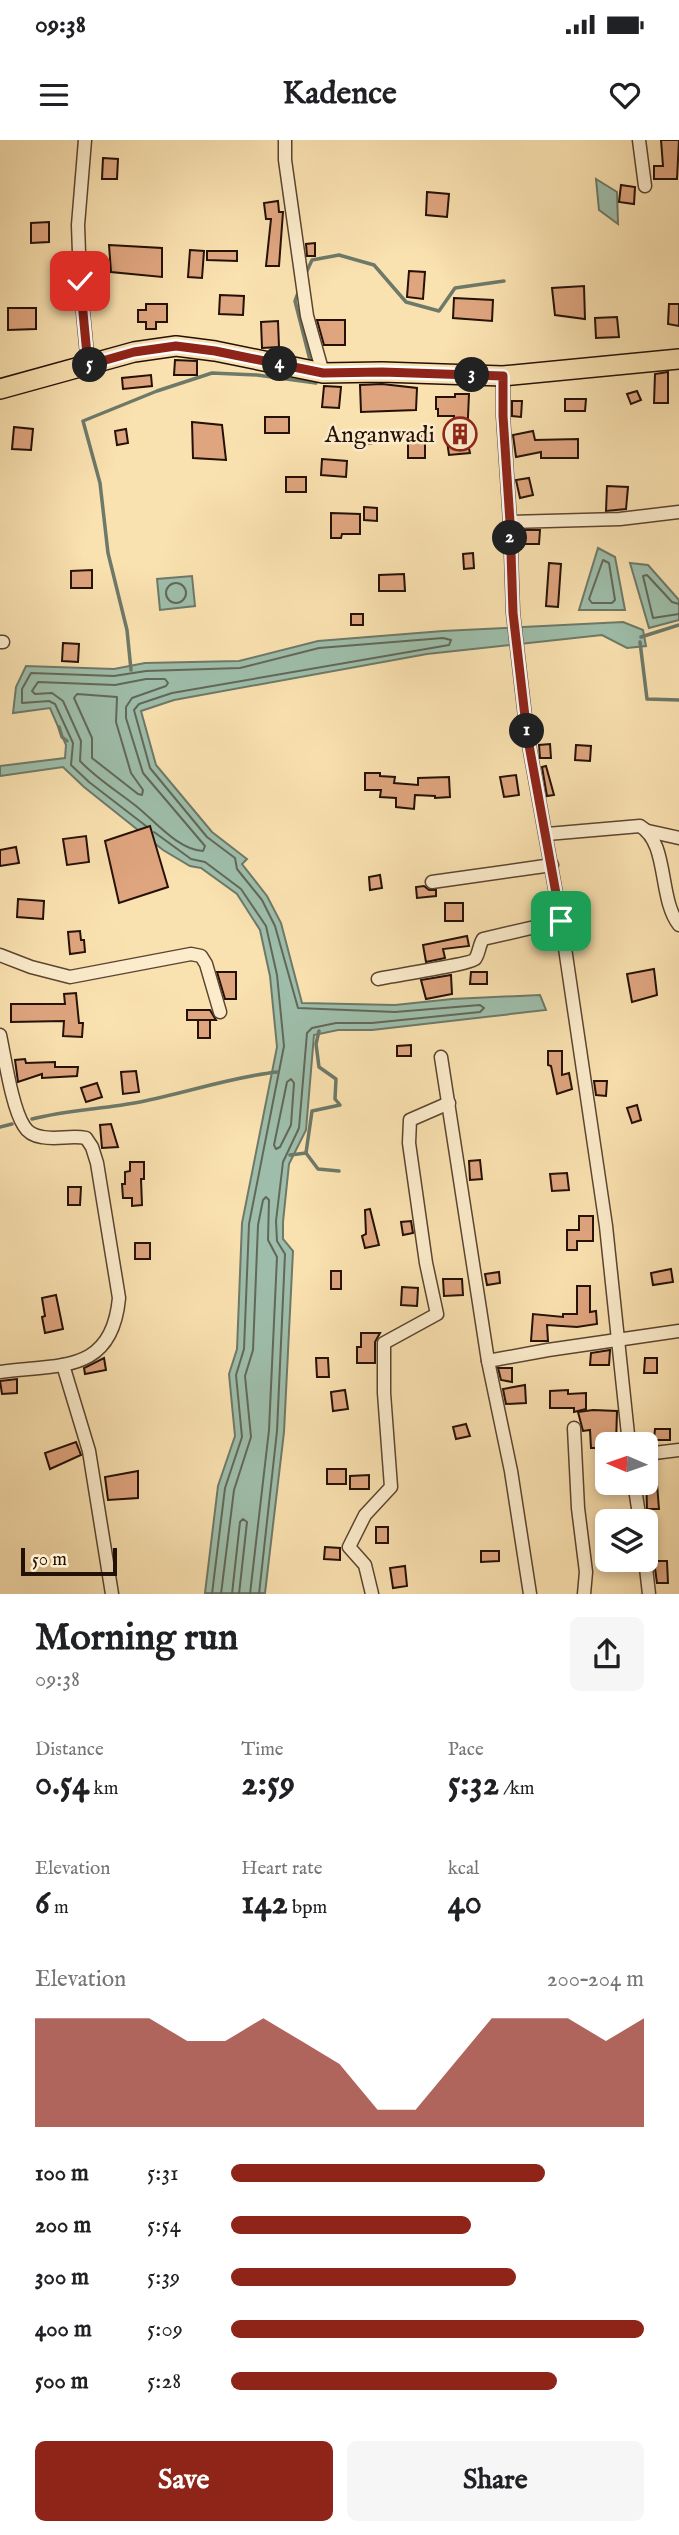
<!DOCTYPE html>
<meta charset="utf-8">
<style>
:root{--surface:#fff;--page:#f6f6f6;--text:#202124;--muted:#757577;--accent:#8f2418}
body{margin:0;font-family:"IM FELL English",serif;background:var(--page);color:var(--text);height:100vh;display:flex;flex-direction:column;font-size:26px;white-space:nowrap}
*{box-sizing:border-box;margin:0}
p{font-size:23px;color:var(--muted)}
.icon{flex:none;width:38px;height:38px;fill:none;stroke:currentColor;stroke-width:2;stroke-linecap:round;stroke-linejoin:round}
.map{position:relative;height:1454px;overflow:hidden}
.details{display:flex;flex-direction:column;background:var(--surface);flex:1}
.details>*{flex:none}
.needle{width:46px;rotate:272deg}
.controls{position:absolute;left:595px;top:1292px;display:grid;gap:14px}
.controls a{display:grid;place-items:center;width:63px;height:63px;border-radius:10px;background:var(--surface);box-shadow:0 4px 10px #0003;font-size:35px}
.scale{position:absolute;left:21px;bottom:18px;width:96px;box-sizing:border-box;padding-left:7px;border:4px solid #241106;border-top:0;font-size:19px;line-height:24px;white-space:nowrap;color:#241106;-webkit-text-stroke:5px #fceccc;paint-order:stroke}
.pin{position:absolute;display:grid;place-items:center;width:60px;height:60px;color:#fff;margin:-30px;border-radius:14px;box-shadow:0 4px 10px #0006}
.km{position:absolute;width:35px;height:35px;margin:-18px;border-radius:50%;background:#222;color:#fff;font-size:19px;line-height:35px;text-align:center}
.round{display:grid;place-items:center;flex:none;width:74px;height:74px;border-radius:10px;background:var(--page)}
.headline{display:flex;align-items:center;justify-content:space-between;height:119px;padding:0 35px}
h1{font-size:38px;font-weight:700;line-height:52px}
.figures{display:grid;grid-template-columns:repeat(3,1fr);gap:10px;height:119px;padding:7px 35px}
.figures div{display:grid;align-content:center}
.figures b{font-size:35px;font-weight:700}
.figures small{font-size:19px;font-weight:400}
.figures p{font-size:19px}
.chart{height:196px;padding:14px 35px}
.chart p{display:flex;justify-content:space-between}
.chart svg{width:100%;height:126px;margin-top:7px;fill:var(--accent);opacity:.7}
.primary-button{display:flex;gap:14px;margin-top:auto;padding:14px 35px}
.primary-button a{flex:1;height:80px;border-radius:10px;background:var(--accent);color:#fff;font-size:28px;font-weight:700;line-height:80px;text-align:center}
.primary-button a+a{background:var(--page);color:var(--text)}
ul{padding:0 35px;list-style:none;font-size:23px}
li{display:grid;grid-template-columns:112px 84px 1fr;align-items:center;height:52px}
li i{height:18px;border-radius:9px;background:var(--accent)}
.status{display:flex;justify-content:space-between;align-items:center;height:49px;padding:0 35px;background:var(--surface);direction:ltr}
.status svg{height:19px;fill:currentColor}
header{display:flex;justify-content:space-between;align-items:center;height:91px;padding:0 35px;background:var(--surface);font-size:32px;font-weight:700}
.map>svg:first-child{display:block}
</style>
<div class="status"><b>09:38</b><svg viewBox="0 0 49 12"><path d="M0 12V9h3v3zM5 12V6h3v6zM10 12V3h3v9zM15 12V0h3v12zM26 1h20v11H26zM47 4h2v5h-2z"/></svg></div>
<header><svg class="icon" aria-label="menu" viewBox="0 0 24 24"><path d="M4 6h16M4 12h16M4 18h16"/></svg>Kadence<svg class="icon" aria-label="heart" viewBox="0 0 24 24"><path d="M12 20l-8-8c-3-5 5-10 8-4 3-6 11-1 8 4z"/></svg></header>
<div class="map">
<svg width="679" height="1454" viewBox="0 0 679 1454">
<rect width="100%" height="100%" fill="#fae1b0"/>
<filter id="stains"><feTurbulence type="fractalNoise" baseFrequency=".00286" numOctaves="4"/><feColorMatrix values="0 0 0 0 .2 0 0 0 0 .09 0 0 0 0 .02 0 0 0 .5 -.17"/></filter>
<radialGradient id="worn" r=".72"><stop offset=".6" stop-color="#630" stop-opacity="0"/><stop offset="1" stop-color="#630" stop-opacity=".3"/></radialGradient>
<g fill="#9ebeab" stroke="#6d7969" stroke-width="2">
<polygon points="596,39 617,52 618,84 599,70"/>
<polygon points="598,408 615,417 625,470 579,470"/>
<polygon points="630,423 648,425 679,460 679,480 649,488"/>
<polygon points="192,436 195,466 160,470 157,439"/>
<polygon points="623,482 643,490 646,506 627,508 602,495 427,514 174,560 141,571 156,625 212,692 247,719 242,724 267,756 281,783 302,863 395,865 452,859 540,855 546,870 372,890 338,890 314,895 306,990 289,1024 283,1082 283,1099 293,1111 284,1292 265,1453 205,1453 218,1346 235,1296 229,1234 237,1209 242,1083 277,907 270,836 260,790 237,754 201,728 190,726 163,710 84,647 63,627 0,636 0,626 65,618 66,605 50,568 13,573 16,547 26,526 114,529 145,523 239,521 318,501 443,491"/>
</g>
<g fill="none" stroke-linecap="round" stroke-linejoin="round">
<g stroke="#616858" stroke-width="2">
<polygon points="603,420 609,423 615,460 612,463 592,463 589,459"/>
<circle cx="176" cy="453" r="10"/>
<polyline points="679,464 672,462 647,435 643,436 653,478 679,474"/>
<path d="M146,539H165L168,543L166,546L132,558L126,567V578L143,633L205,706L203,711C178,710 155,681 136,666C117,651 97,639 80,621L81,601L63,561L52,553L35,554L32,551L38,542L115,545Z"/>
<polygon points="77,554 117,557 116,582 131,633 143,650 142,655 138,654 92,618 92,598 74,558"/>
<polyline points="146,686 89,642 71,625 73,603 55,564 49,561 22,563 22,549 31,533 114,536 146,531 240,528 319,508 443,498 451,500 449,505 172,553 139,564 134,570 150,628 207,697 235,718 237,729 262,760 275,786 298,868 395,872 480,865 484,868 480,872 372,883 336,883 312,888 307,893 299,988 283,1022 276,1081 277,1101 285,1114 277,1291 259,1454"/>
<polyline points="154,692 191,719 205,722 241,749 266,786 277,835 284,906 249,1084 244,1209 236,1235 242,1297 225,1348 212,1454"/>
<polygon points="291,939 294,943 291,985 280,1007 276,1009 274,1005 287,942"/>
<polyline points="221,1454 234,1350 251,1297 245,1236 253,1210 258,1085 263,1060 266,1057 269,1060 268,1100 277,1117 269,1290 250,1454"/>
<polyline points="232,1454 240,1382 243,1379 247,1382 239,1454"/>
</g>
<g stroke="#6d7969" stroke-width="3.5">
<polyline points="306,133 312,120 339,115 374,125 406,162 439,171 455,148 504,141"/>
<polyline points="299,150 295,161 310,220"/>
<polyline points="641,497 679,485"/>
<polyline points="640,502 647,559 679,560"/>
<polyline points="131,530 127,490 108,413 100,343 83,281 157,251 212,233 257,235 316,243"/>
<polyline points="59,587 62,597 67,601"/>
<path d="M32,979C67,970 104,969 140,962C186,953 231,937 277,932"/>
<polyline points="0,987 12,984"/>
<polyline points="306,1013 312,971 340,965 335,959 336,939 319,927 316,904 319,891"/>
<polyline points="290,1015 306,1013 318,1029 339,1031"/>
</g>
</g>
<g fill="#dfa57f" stroke="#241106" stroke-width="2">
<polygon points="661,0 679,0 677,39 654,39 654,26 663,26"/>
<polygon points="103,18 118,19 117,39 102,39"/>
<polygon points="621,45 635,47 634,64 619,62"/>
<polygon points="427,52 449,54 447,77 426,75"/>
<polygon points="278,61 279,72 283,72 279,126 266,126 271,79 266,79 264,63"/>
<polygon points="49,82 49,102 31,103 31,83"/>
<polygon points="315,103 315,116 307,116 306,104"/>
<polygon points="109,105 162,108 162,137 111,132"/>
<polygon points="190,110 204,111 202,138 188,137"/>
<polygon points="207,111 237,111 237,121 207,120"/>
<polygon points="58,119 70,119 71,133 58,133"/>
<polygon points="409,131 425,132 423,159 407,157"/>
<polygon points="584,146 585,179 555,175 552,148"/>
<polygon points="220,155 244,156 243,175 219,174"/>
<polygon points="454,158 493,160 492,181 453,178"/>
<polygon points="146,164 167,164 167,182 156,182 156,189 146,189 146,182 138,182 138,170 146,170"/>
<polygon points="669,164 679,164 679,186 668,184"/>
<polygon points="8,168 36,168 36,189 8,190"/>
<polygon points="617,177 619,197 596,198 595,178"/>
<polygon points="317,180 345,180 345,205 324,205"/>
<polygon points="278,181 279,207 262,208 261,182"/>
<polygon points="175,220 197,221 197,235 174,235"/>
<polygon points="668,232 668,263 654,263 655,234"/>
<polygon points="151,235 152,246 123,249 122,238"/>
<polygon points="382,244 417,248 416,270 361,272 360,245"/>
<polygon points="324,246 341,247 339,268 322,267"/>
<polygon points="637,251 641,260 631,264 627,254"/>
<polygon points="455,254 469,254 467,299 470,313 449,315 447,301 453,300 454,276 438,276 438,269 436,269 436,257 455,257"/>
<polygon points="565,259 586,259 585,271 565,271"/>
<polygon points="512,261 522,261 521,277 512,276"/>
<rect x="265" y="277" width="24" height="16"/>
<polygon points="192,282 222,285 226,320 193,318"/>
<polygon points="14,287 33,289 31,310 12,309"/>
<polygon points="126,289 128,303 117,305 115,291"/>
<polygon points="371,291 373,303 359,306 356,294"/>
<polygon points="533,291 535,300 578,299 578,318 541,318 541,312 516,317 513,295"/>
<rect x="408" y="296" width="17" height="22"/>
<polygon points="322,319 347,321 346,337 321,335"/>
<rect x="286" y="337" width="20" height="15"/>
<polygon points="529,338 533,355 520,358 516,340"/>
<polygon points="607,346 628,347 626,369 606,371"/>
<polygon points="364,367 377,368 377,381 364,380"/>
<polygon points="331,373 360,374 360,394 342,394 341,398 331,398"/>
<polygon points="524,390 540,390 539,404 523,404"/>
<polygon points="473,413 474,428 464,429 463,414"/>
<polygon points="549,423 561,424 558,467 546,466"/>
<polygon points="92,430 92,448 71,448 71,431"/>
<polygon points="404,434 405,451 379,451 379,435"/>
<rect x="351" y="474" width="12" height="11"/>
<polygon points="63,503 79,504 78,522 62,521"/>
<polygon points="550,604 551,618 540,618 539,605"/>
<polygon points="576,605 591,606 590,621 575,620"/>
<polygon points="546,626 554,655 547,656 542,627"/>
<polygon points="365,633 380,633 380,636 395,637 394,643 418,645 418,638 449,637 450,657 435,658 435,656 415,655 414,669 396,667 396,658 380,657 381,650 365,650"/>
<polygon points="516,635 519,655 504,657 500,637"/>
<polygon points="150,686 168,747 119,763 105,701"/>
<polygon points="86,696 89,722 67,725 63,699"/>
<polygon points="16,707 19,723 0,726 0,710"/>
<polygon points="380,735 382,748 370,750 369,737"/>
<polygon points="424,746 429,750 436,750 436,756 417,758 416,747"/>
<polygon points="18,759 44,761 43,779 17,777"/>
<rect x="445" y="763" width="18" height="18"/>
<polygon points="80,791 81,800 84,800 85,812 70,814 68,792"/>
<polygon points="467,796 469,806 443,809 445,818 426,822 423,805"/>
<polygon points="654,829 657,855 632,862 627,834"/>
<polygon points="217,832 236,832 236,859 225,859"/>
<polygon points="471,832 487,832 487,844 470,844"/>
<polygon points="451,835 452,854 426,859 421,840"/>
<polygon points="76,853 79,883 83,883 82,897 63,896 64,881 11,882 11,864 65,864 64,854"/>
<polygon points="187,870 210,870 216,880 187,880"/>
<rect x="198" y="880" width="12" height="18"/>
<polygon points="411,905 411,916 397,916 397,906"/>
<polygon points="548,911 562,911 562,935 569,933 572,949 557,954 551,926 548,925"/>
<polygon points="25,919 26,923 55,922 55,927 78,927 77,936 42,938 42,934 18,942 15,920"/>
<polygon points="136,931 139,952 123,954 121,932"/>
<polygon points="594,941 607,941 606,956 596,955"/>
<polygon points="97,943 102,957 86,962 81,948"/>
<polygon points="637,965 641,980 632,983 627,968"/>
<polygon points="111,984 118,1007 102,1008 100,985"/>
<polygon points="480,1020 482,1039 470,1040 469,1021"/>
<polygon points="130,1022 144,1022 144,1039 141,1039 142,1065 132,1066 132,1058 123,1058 122,1044 125,1044 125,1032 130,1031"/>
<polygon points="567,1033 569,1050 552,1051 550,1034"/>
<polygon points="68,1047 81,1047 80,1065 68,1065"/>
<polygon points="370,1069 379,1105 365,1108 362,1096 366,1094 365,1070"/>
<polygon points="579,1076 593,1076 593,1101 577,1101 577,1110 567,1110 567,1090 579,1090"/>
<polygon points="411,1081 413,1093 403,1095 401,1082"/>
<rect x="135" y="1103" width="15" height="16"/>
<polygon points="671,1129 673,1142 653,1145 651,1133"/>
<rect x="331" y="1131" width="10" height="18"/>
<polygon points="499,1132 500,1143 487,1145 485,1134"/>
<polygon points="443,1139 462,1139 463,1155 444,1156"/>
<polygon points="577,1146 590,1146 590,1172 596,1171 597,1184 577,1187 547,1185 548,1201 531,1201 533,1174 563,1177 563,1174 577,1174"/>
<polygon points="402,1147 418,1148 417,1166 401,1165"/>
<polygon points="56,1155 63,1189 45,1193 42,1177 45,1176 42,1158"/>
<polygon points="361,1193 380,1193 375,1202 375,1223 357,1223 357,1207 361,1207"/>
<polygon points="610,1210 609,1225 590,1225 591,1213"/>
<polygon points="104,1218 106,1230 85,1234 84,1228"/>
<polygon points="316,1218 328,1218 329,1237 317,1237"/>
<polygon points="645,1218 657,1218 657,1233 644,1233"/>
<polygon points="498,1228 512,1228 512,1242 501,1240"/>
<polygon points="17,1239 17,1253 2,1254 0,1241"/>
<polygon points="525,1245 526,1263 506,1264 503,1249"/>
<polygon points="345,1250 348,1269 333,1271 331,1252"/>
<polygon points="568,1250 568,1254 586,1253 586,1269 574,1272 574,1268 550,1268 550,1251"/>
<polygon points="593,1270 617,1271 616,1304 607,1304 607,1308 591,1308 590,1290 583,1291 578,1272"/>
<polygon points="466,1284 470,1296 456,1299 453,1287"/>
<polygon points="655,1289 670,1289 670,1300 654,1300"/>
<polygon points="76,1302 81,1315 50,1329 45,1313"/>
<rect x="327" y="1329" width="19" height="15"/>
<polygon points="138,1331 138,1358 108,1360 105,1337"/>
<polygon points="656,1331 659,1369 647,1369 646,1332"/>
<polygon points="369,1335 369,1349 350,1349 350,1336"/>
<rect x="376" y="1387" width="12" height="16"/>
<polygon points="325,1407 340,1408 340,1420 324,1419"/>
<polygon points="481,1411 499,1411 499,1421 481,1422"/>
<polygon points="654,1421 667,1421 668,1443 657,1443"/>
<polygon points="405,1426 407,1446 393,1448 390,1428"/>
</g>
<g fill="none" stroke-linecap="round" stroke-linejoin="round">
<defs>
<g id="street">
<polyline points="85,0 78,85 80,141 88,225"/>
<polyline points="285,0 285,20 307,176 323,233"/>
<polyline points="639,0 645,46"/>
<polyline points="503,236 503,276 510,382 513,473 527,594 561,781 606,1086 629,1304"/>
<polyline points="510,382 620,379 679,372"/>
<polyline points="0,502 3,502"/>
<polyline points="648,691 679,698"/>
<path d="M547,694L640,686C669,703 658,758 679,785"/>
<polyline points="432,742 552,725"/>
<polyline points="0,815 31,827 70,837 191,814 201,816 206,824 220,872"/>
<path d="M378,839C391,836 471,824 475,819C479,814 479,805 483,799L561,781"/>
<path d="M0,895C5,918 12,968 24,986C28,993 35,996 42,997C57,1000 71,995 86,998L92,1007L97,1023L119,1158C112,1234 60,1224 0,1232"/>
<polyline points="441,917 488,1221 511,1331 530,1454"/>
<polyline points="488,1221 548,1210 679,1191"/>
<polyline points="63,1225 89,1311 112,1454"/>
<polyline points="574,1288 578,1368 586,1432 584,1454"/>
<polyline points="646,1314 679,1310"/>
<polyline points="634,1342 640,1381"/>
<polyline points="645,1419 649,1454"/>
<polyline points="372,1454 365,1425 349,1407 365,1375 391,1347 384,1253 384,1203 437,1174 426,1123 409,1003 410,980 449,963"/>
</g>
<polyline id="primary" points="0,249 134,212 176,206 215,211 323,233 382,232 503,236 679,219"/>
</defs>
<use href="#street" stroke="#5a4530" stroke-width="15"/>
<use href="#primary" stroke="#241106" stroke-width="22"/>
<use href="#street" stroke="#fceccc" stroke-width="12"/>
<use href="#primary" stroke="#fae1b0" stroke-width="19"/>
</g>
<g fill="none" stroke-linecap="round" stroke-linejoin="round">
<defs>
<polyline id="route" points="80,141 88,225 134,212 176,206 215,211 323,233 382,232 503,236 503,276 510,382 513,473 527,594 561,781"/>
</defs>
<use href="#route" stroke="#fff" stroke-width="14"/>
<use href="#route" stroke="#8f2418" stroke-width="9"/>
</g>
<defs>
<symbol id="building-ring" viewBox="-11 -11 22 22"><circle r="9.5" fill="#fceccc" stroke="#8f2418" stroke-width="1.5"/><path d="M-4-6H4V6H1V3H-1V6H-4ZM-2.5-4.3h1.7v1.8h-1.7ZM.8-4.3h1.7v1.8H.8ZM-2.5-1h1.7V.8h-1.7ZM.8-1h1.7V.8H.8Z" fill="#8f2418"/></symbol>
</defs>
<g fill-rule="evenodd">
<use href="#building-ring" x="441" y="275" width="38" height="38"/>
</g>
<g text-anchor="middle" stroke-width="5" stroke-linejoin="round" paint-order="stroke">
<g font-size="24" fill="#241106" stroke="#fceccc" text-anchor="end">
<text x="435" y="302">Anganwadi</text>
</g>
</g>
<rect width="100%" height="100%" filter="url(#stains)"/>
<rect width="100%" height="100%" fill="url(#worn)"/>
</svg>
<div class="controls">
<a><svg class="needle" viewBox="-14 -14 28 28"><path d="M0-13l5 13h-10z" fill="#e53935"/><path d="M0 13l5-13h-10z" fill="#757577"/></svg></a>
<a><svg class="icon" aria-label="layers" viewBox="0 0 24 24"><path d="M12 4l9 5-9 5-9-5zM3 14l9 5 9-5"/></svg></a>
</div>
<div class="scale">50 m</div>
<div class="pin" style="left:561px;top:781px;background:#1e9e55"><svg class="icon" aria-label="arrive" viewBox="0 0 24 24"><path d="M6 21V4h12l-3 4 3 4H6"/></svg></div>
<div class="pin" style="left:80px;top:141px;background:#d93025"><svg class="icon" aria-label="check" viewBox="0 0 24 24"><path d="M5 12l5 5 9-10"/></svg></div>
<b class="km" style="left:527px;top:591px">1</b>
<b class="km" style="left:510px;top:398px">2</b>
<b class="km" style="left:472px;top:235px">3</b>
<b class="km" style="left:280px;top:224px">4</b>
<b class="km" style="left:90px;top:225px">5</b>
</div>
<section class="details">
<div class="headline"><div><h1>Morning run</h1><p>09:38</p></div><a class="round"><svg class="icon" aria-label="share" viewBox="0 0 24 24"><path d="M12 15V3M7 8l5-5 5 5M5 13v7h14v-7"/></svg></a></div>
<div class="figures">
<div><p>Distance</p><b>0.54<small> km</small></b></div>
<div><p>Time</p><b>2:59</b></div>
<div><p>Pace</p><b>5:32<small> /km</small></b></div>
</div>
<div class="figures">
<div><p>Elevation</p><b>6<small> m</small></b></div>
<div><p>Heart rate</p><b>142<small> bpm</small></b></div>
<div><p>kcal</p><b>40</b></div>
</div>
<div class="chart"><p><span>Elevation</span>200–204 m</p>
<svg viewBox="0 0 160 44" preserveAspectRatio="none"><path d="M0 44V6L10 6L20 6L30 6L40 14L50 14L60 6L70 14L80 22L90 38L100 38L110 22L120 6L130 6L140 6L150 14L160 6V44z"/></svg>
</div>
<ul>
<li><b>100 m</b>5:31<i style="width:76%"></i></li>
<li><b>200 m</b>5:54<i style="width:58%"></i></li>
<li><b>300 m</b>5:39<i style="width:69%"></i></li>
<li><b>400 m</b>5:09<i style="width:100%"></i></li>
<li><b>500 m</b>5:28<i style="width:79%"></i></li>
</ul>
<div class="primary-button"><a>Save</a><a>Share</a></div>
</section>
